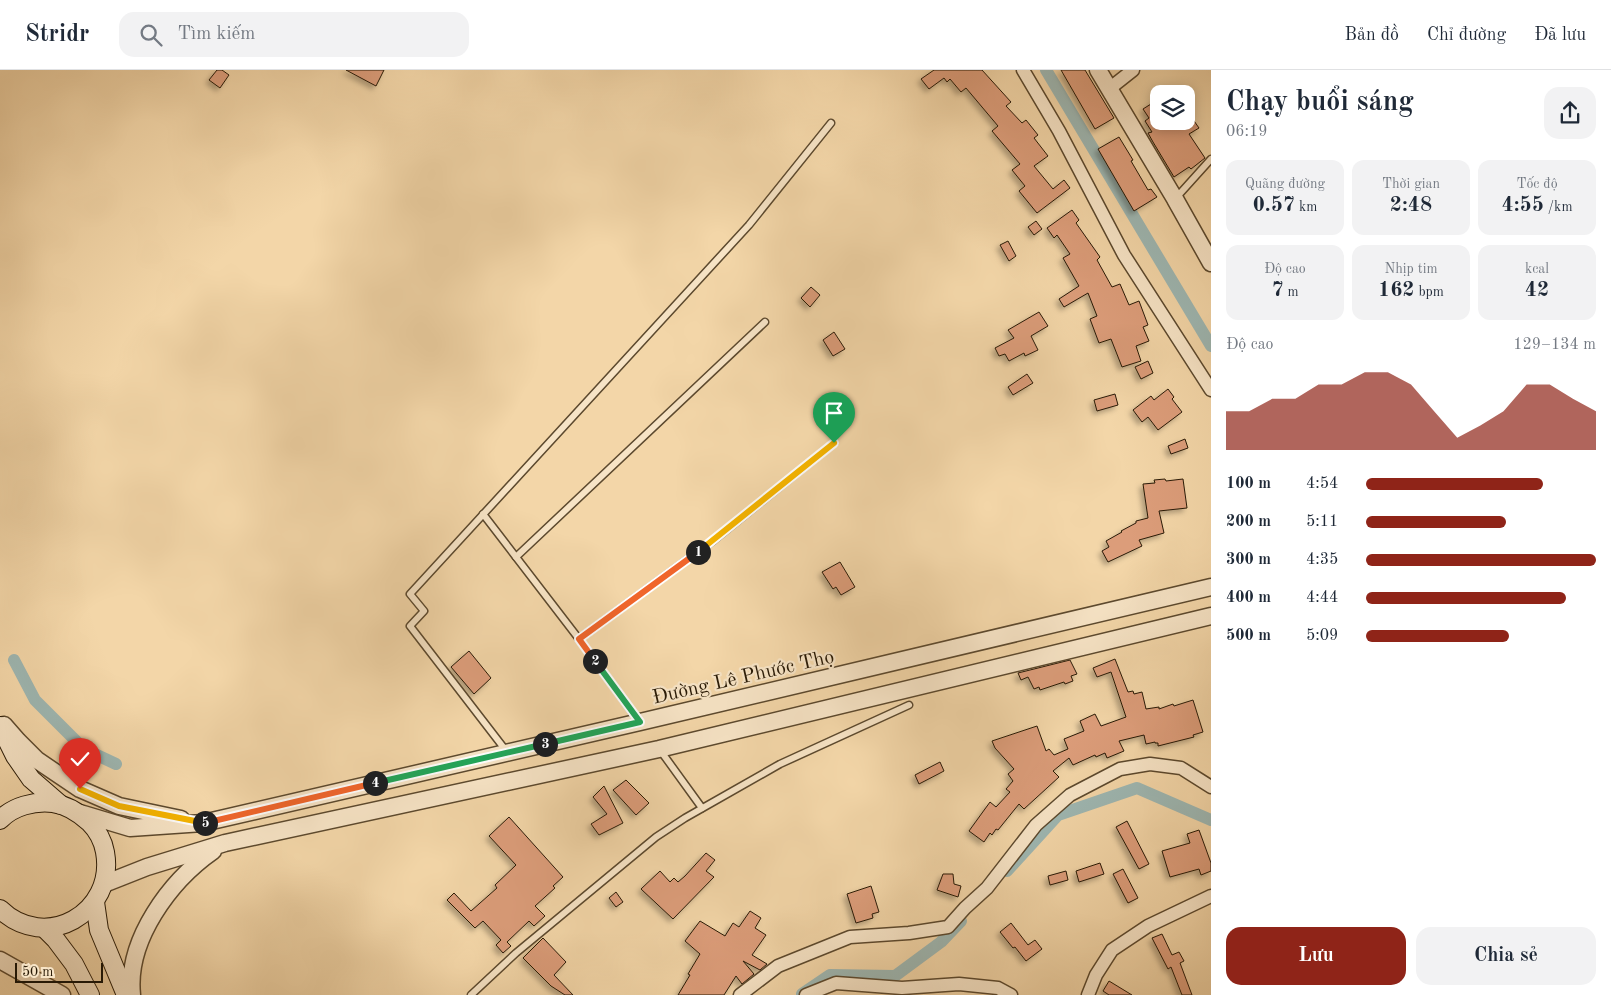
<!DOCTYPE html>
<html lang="vi">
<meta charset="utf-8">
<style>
:root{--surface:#fff;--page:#f2f2f3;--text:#1f2937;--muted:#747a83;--line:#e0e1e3;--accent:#8f2418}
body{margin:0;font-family:"Old Standard TT",serif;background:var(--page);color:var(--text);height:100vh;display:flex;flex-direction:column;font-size:19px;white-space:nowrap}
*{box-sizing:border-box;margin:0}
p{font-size:16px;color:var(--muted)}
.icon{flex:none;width:28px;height:28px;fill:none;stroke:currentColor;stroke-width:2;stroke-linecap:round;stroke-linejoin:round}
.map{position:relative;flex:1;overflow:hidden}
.panel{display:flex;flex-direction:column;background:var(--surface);width:400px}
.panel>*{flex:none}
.controls{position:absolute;left:1150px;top:15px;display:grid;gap:10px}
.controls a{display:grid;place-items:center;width:45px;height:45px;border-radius:10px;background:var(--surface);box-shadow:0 2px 12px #0003;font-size:25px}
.scale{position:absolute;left:15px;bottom:12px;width:88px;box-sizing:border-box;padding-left:5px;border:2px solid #291a06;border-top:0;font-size:14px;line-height:18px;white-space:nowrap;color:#291a06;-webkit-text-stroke:4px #f7e4c6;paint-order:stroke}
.pin{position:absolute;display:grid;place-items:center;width:42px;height:42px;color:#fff;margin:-51px -21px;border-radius:50% 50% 50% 0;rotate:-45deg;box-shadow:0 0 5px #0007}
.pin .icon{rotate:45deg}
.km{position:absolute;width:25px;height:25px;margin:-12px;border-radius:50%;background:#222;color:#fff;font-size:14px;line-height:25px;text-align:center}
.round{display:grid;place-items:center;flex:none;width:52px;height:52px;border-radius:15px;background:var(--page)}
.head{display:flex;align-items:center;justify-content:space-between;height:85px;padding:0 15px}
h1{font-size:28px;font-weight:800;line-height:38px}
.metrics{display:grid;grid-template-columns:repeat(3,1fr);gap:8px;height:85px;padding:5px 15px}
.metrics div{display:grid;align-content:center;border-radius:12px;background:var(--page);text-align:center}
.metrics b{font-size:21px;font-weight:800}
.metrics small{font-size:14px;font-weight:400}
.metrics p{font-size:14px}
.chart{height:140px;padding:10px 15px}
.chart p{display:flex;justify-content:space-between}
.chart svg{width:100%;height:90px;margin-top:5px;fill:var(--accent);opacity:.7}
.action{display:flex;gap:10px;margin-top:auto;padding:10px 15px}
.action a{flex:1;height:58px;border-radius:15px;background:var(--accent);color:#fff;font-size:20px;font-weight:800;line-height:58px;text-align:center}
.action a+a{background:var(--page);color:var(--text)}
ul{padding:0 15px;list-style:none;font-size:16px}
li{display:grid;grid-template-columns:80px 60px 1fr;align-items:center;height:38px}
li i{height:12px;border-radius:6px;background:var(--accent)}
header{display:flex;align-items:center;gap:30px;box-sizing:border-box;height:70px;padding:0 25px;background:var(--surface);border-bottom:1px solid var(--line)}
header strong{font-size:24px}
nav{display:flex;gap:28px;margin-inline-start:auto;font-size:18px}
.search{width:350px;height:45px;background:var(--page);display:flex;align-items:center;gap:12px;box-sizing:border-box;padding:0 18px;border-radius:15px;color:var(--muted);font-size:19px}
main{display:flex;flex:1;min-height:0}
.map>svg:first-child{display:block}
</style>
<header>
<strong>Stridr</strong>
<div class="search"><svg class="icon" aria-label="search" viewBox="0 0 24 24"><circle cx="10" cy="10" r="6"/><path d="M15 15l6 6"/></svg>Tìm kiếm</div>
<nav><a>Bản đồ</a><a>Chỉ đường</a><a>Đã lưu</a></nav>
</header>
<main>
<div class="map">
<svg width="1211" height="925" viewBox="0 0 1211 925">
<defs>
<filter id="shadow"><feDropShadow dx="-3.5" dy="3.5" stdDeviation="2.5" flood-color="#0004"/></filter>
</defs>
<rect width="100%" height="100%" fill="#f3d6a8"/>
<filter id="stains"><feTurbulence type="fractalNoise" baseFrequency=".004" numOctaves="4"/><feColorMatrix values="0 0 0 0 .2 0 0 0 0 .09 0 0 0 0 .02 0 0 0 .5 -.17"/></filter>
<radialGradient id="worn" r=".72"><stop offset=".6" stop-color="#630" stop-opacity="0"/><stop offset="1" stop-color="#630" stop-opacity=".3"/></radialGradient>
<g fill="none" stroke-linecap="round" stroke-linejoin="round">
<g stroke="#9eb7b2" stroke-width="12">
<polyline points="1046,0 1211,276"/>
<polyline points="14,590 35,630 84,679 116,694"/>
<polyline points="1007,801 1058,745 1137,718 1211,750"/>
<polyline points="802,924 830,905 895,906 941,872 961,851"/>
</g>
</g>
<g fill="#dc9d7a" stroke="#291a06" filter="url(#shadow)">
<polygon points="217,0 222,0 229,5 220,18 209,10"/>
<polygon points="346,0 384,0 376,16"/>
<polygon points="934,0 982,0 1011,32 1006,36 1022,53 1026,50 1038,65 1034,68 1048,86 1034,96 1053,119 1064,110 1070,118 1037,143 1019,121 1025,116 1012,100 1020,94 992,61 998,56 966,18 961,22 950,9 947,12 944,8 929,19 921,9"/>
<polygon points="1061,0 1085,0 1114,48 1095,59"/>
<polygon points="1159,29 1159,51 1170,51 1174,59 1192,48 1199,58 1189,64 1205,88 1191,99 1189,97 1174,107 1153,72 1148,63 1152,62 1145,51 1149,48 1143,39"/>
<polygon points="1119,67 1133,90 1131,91 1148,120 1151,119 1157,127 1134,141 1098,79"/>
<polygon points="1072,140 1079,150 1076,153 1100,187 1097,190 1112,217 1120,214 1129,235 1139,231 1148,255 1143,257 1149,271 1136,276 1141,291 1122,297 1111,269 1099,273 1090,249 1097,246 1088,223 1064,237 1059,229 1079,216 1063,188 1070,184 1057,165 1054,168 1047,158"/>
<polygon points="1036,151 1042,159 1034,165 1028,157"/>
<polygon points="1008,171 1016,186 1009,191 1000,175"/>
<polygon points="811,217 820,225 810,237 801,228"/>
<polygon points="1039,242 1048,256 1031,266 1038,280 1025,286 1024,283 1009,291 1005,284 999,286 995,278 1014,268 1008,260"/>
<polygon points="834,262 845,279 833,286 823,270"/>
<polygon points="1148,291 1153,303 1141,309 1135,297"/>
<polygon points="1027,304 1033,313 1013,325 1008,317"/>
<polygon points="1168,319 1174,327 1172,329 1182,342 1158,360 1148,347 1142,352 1133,340 1151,326 1154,330"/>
<polygon points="1115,324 1118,335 1097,341 1094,330"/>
<polygon points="1185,369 1188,378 1171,384 1168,376"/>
<polygon points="1165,409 1166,411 1183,409 1187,438 1159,441 1164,463 1139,470 1142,476 1108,492 1102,481 1109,477 1106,471 1122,462 1121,461 1136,453 1136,451 1148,448 1143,414 1155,413 1154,410"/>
<polygon points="840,492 855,517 841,525 836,517 833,519 822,502"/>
<polygon points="469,581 491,608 474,624 451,597"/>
<polygon points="1115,589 1128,622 1133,621 1134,624 1142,622 1146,639 1159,637 1159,639 1173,634 1174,636 1193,630 1203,662 1193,665 1194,667 1158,676 1158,673 1155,673 1155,672 1146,674 1144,665 1119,671 1124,681 1107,688 1105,683 1096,687 1095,685 1073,695 1069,688 1053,701 1059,707 1024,739 1019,734 998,760 996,759 992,765 990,763 984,772 969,761 990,732 996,737 1010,722 1006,719 1013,711 1008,704 1014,699 995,678 992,671 1037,656 1046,681 1049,679 1054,685 1068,679 1064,669 1084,661 1080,651 1095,644 1101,656 1126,647 1111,602 1097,607 1093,598"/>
<polygon points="1070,590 1077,604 1071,606 1073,611 1065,614 1064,612 1040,620 1039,617 1034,619 1028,607 1021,610 1018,603"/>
<polygon points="940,692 944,701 919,714 915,705"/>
<polygon points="626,710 649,733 636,745 613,720"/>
<polygon points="604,716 623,753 599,765 591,754 607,744 593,727"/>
<polygon points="509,747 563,807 553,816 555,818 535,836 545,846 534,856 529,851 507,872 511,876 503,883 496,875 501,870 483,851 475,858 447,830 454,823 471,841 497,818 495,815 516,795 489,766"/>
<polygon points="1127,751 1149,794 1139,799 1116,757"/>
<polygon points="1199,760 1211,793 1211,801 1201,805 1199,799 1170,807 1162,781 1190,773 1187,764"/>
<polygon points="706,783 715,790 706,801 714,807 673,849 641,819 660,801 670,812 674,808 678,812 685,806"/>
<polygon points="1100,793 1104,804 1079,812 1076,801"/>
<polygon points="1123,799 1138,828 1128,833 1113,804"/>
<polygon points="1066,801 1068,810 1050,815 1048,806"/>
<polygon points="943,804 953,804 954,814 961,816 958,827 937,820"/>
<polygon points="871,816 879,842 872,844 873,848 856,853 847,824"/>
<polygon points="616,822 623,832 616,837 609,828"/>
<polygon points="750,841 761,848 755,858 766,865 752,885 767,894 760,900 743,891 754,904 742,914 736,906 724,925 678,925 690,905 688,904 700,884 685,871 700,851 725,866 733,853 739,857"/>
<polygon points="1011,853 1028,875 1035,870 1042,879 1026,891 1015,877 1013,878 1000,862"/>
<polygon points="1162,864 1172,885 1179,882 1184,891 1180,893 1192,925 1182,925 1171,897 1168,899 1152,868"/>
<polygon points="543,868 566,892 554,905 573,925 565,925 551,916 523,888"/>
<polygon points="1109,911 1132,925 1109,925 1103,921"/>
</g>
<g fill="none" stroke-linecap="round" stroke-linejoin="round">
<defs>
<g id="service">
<polyline points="1175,129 1211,89"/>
<polyline points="483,444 579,569 639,651"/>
<polyline points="516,487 765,252"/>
<polyline points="579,569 714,470 834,373"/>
<polyline points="660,680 702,738"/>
<polyline points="507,682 410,556 424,541 410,524 749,155 831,53"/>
<polyline points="471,925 516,883 656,767 685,748 780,694 909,635"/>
</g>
<g id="minor">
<polyline points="1023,0 1059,61 1124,185 1211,320"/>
<polyline points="1109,19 1133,0"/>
<polyline points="740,925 778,896 850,867 909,863 948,857 965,838 987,818 1036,755 1070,725 1120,699 1150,694 1181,698 1211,717"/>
<polyline points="806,925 836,913 902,918 959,914 998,918 1011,925"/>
<polyline points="1088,925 1096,905 1112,880 1148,856 1211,826"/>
</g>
<g id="tertiary">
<polyline points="1098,0 1175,129 1211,193"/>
<polyline points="4,655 18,671 37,690 80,719 119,736 181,749"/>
<polyline points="80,743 130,758 203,753 640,652 1211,517"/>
<polyline points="104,814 147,797 225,773 659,679 1211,546"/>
<polyline points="0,890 62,925"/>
<path d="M132,925C126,870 170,811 213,781"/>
</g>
<g id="secondary">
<polyline points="0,656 15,686 31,709 61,735"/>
<path d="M0,750C13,736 34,731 53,733C67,735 78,742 89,752C97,760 103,771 105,782C116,843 45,883 0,839"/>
<polyline points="95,832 99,860 126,925"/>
<polyline points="44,858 56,870 74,894 90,925"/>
</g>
</defs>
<use href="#service" stroke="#5c492e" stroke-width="9"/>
<use href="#minor" stroke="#5c492e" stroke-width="15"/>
<use href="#tertiary" stroke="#5c492e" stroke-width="19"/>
<use href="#secondary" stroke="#291a06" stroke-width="20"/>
<use href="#service" stroke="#f7e4c6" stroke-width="6"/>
<use href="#minor" stroke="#f7e4c6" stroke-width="12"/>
<use href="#tertiary" stroke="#f7e4c6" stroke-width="16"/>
<use href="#secondary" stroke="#f7e4c6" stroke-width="18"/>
</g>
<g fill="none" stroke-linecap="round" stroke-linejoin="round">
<defs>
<polyline id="split-1" points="698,482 834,373"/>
<polyline id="split-2" points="595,591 579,569 698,482"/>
<polyline id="split-3" points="545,674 640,652 595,591"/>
<polyline id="split-4" points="375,713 545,674"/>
<polyline id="split-5" points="205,753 375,713"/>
<polyline id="split-6" points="80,719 119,736 205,753"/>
</defs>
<use href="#split-1" stroke="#fff" stroke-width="10"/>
<use href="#split-2" stroke="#fff" stroke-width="10"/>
<use href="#split-3" stroke="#fff" stroke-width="10"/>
<use href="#split-4" stroke="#fff" stroke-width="10"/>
<use href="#split-5" stroke="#fff" stroke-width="10"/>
<use href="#split-6" stroke="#fff" stroke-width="10"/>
<use href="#split-1" stroke="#f5b400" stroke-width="6"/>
<use href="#split-2" stroke="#f0652b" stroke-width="6"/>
<use href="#split-3" stroke="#22a559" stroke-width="6"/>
<use href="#split-4" stroke="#22a559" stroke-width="6"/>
<use href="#split-5" stroke="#f0652b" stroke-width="6"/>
<use href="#split-6" stroke="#f5b400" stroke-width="6"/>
</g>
<g text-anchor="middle" stroke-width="4.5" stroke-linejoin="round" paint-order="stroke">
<g font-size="20" fill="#291a06" stroke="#f7e4c6">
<text transform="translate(743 606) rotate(-13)" y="7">Đường Lê Phước Thọ</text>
</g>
</g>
<rect width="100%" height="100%" filter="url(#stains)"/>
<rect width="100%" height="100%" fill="url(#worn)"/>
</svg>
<div class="controls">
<a><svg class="icon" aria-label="layers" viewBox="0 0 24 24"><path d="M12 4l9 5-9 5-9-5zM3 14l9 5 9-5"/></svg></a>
</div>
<div class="scale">50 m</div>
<div class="pin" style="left:834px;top:373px;background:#1e9e55"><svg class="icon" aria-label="arrive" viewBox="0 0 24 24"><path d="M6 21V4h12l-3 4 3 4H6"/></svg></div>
<div class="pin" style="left:80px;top:719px;background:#d93025"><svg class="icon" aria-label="check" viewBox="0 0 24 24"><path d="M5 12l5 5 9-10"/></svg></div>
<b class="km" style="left:698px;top:482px">1</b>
<b class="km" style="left:595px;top:591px">2</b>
<b class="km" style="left:545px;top:674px">3</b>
<b class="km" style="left:375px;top:713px">4</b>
<b class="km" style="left:205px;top:753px">5</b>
</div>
<section class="panel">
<div class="head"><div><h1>Chạy buổi sáng</h1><p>06:19</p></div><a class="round"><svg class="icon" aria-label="share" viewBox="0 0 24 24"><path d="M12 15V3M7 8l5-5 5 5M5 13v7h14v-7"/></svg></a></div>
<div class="metrics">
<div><p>Quãng đường</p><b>0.57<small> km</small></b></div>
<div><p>Thời gian</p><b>2:48</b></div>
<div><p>Tốc độ</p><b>4:55<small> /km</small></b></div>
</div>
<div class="metrics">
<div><p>Độ cao</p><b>7<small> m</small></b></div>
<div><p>Nhịp tim</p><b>162<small> bpm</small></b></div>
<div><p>kcal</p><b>42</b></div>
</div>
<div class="chart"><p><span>Độ cao</span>129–134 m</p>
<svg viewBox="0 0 160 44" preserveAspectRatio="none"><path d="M0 44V25L10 25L20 19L30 19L40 12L50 12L60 6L70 6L80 12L90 25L100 38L110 32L120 25L130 12L140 12L150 19L160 25V44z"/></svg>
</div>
<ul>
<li><b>100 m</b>4:54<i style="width:77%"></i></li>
<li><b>200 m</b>5:11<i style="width:61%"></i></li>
<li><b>300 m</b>4:35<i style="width:100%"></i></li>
<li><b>400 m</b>4:44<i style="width:87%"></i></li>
<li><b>500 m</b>5:09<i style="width:62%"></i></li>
</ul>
<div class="action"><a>Lưu</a><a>Chia sẻ</a></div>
</section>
</main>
